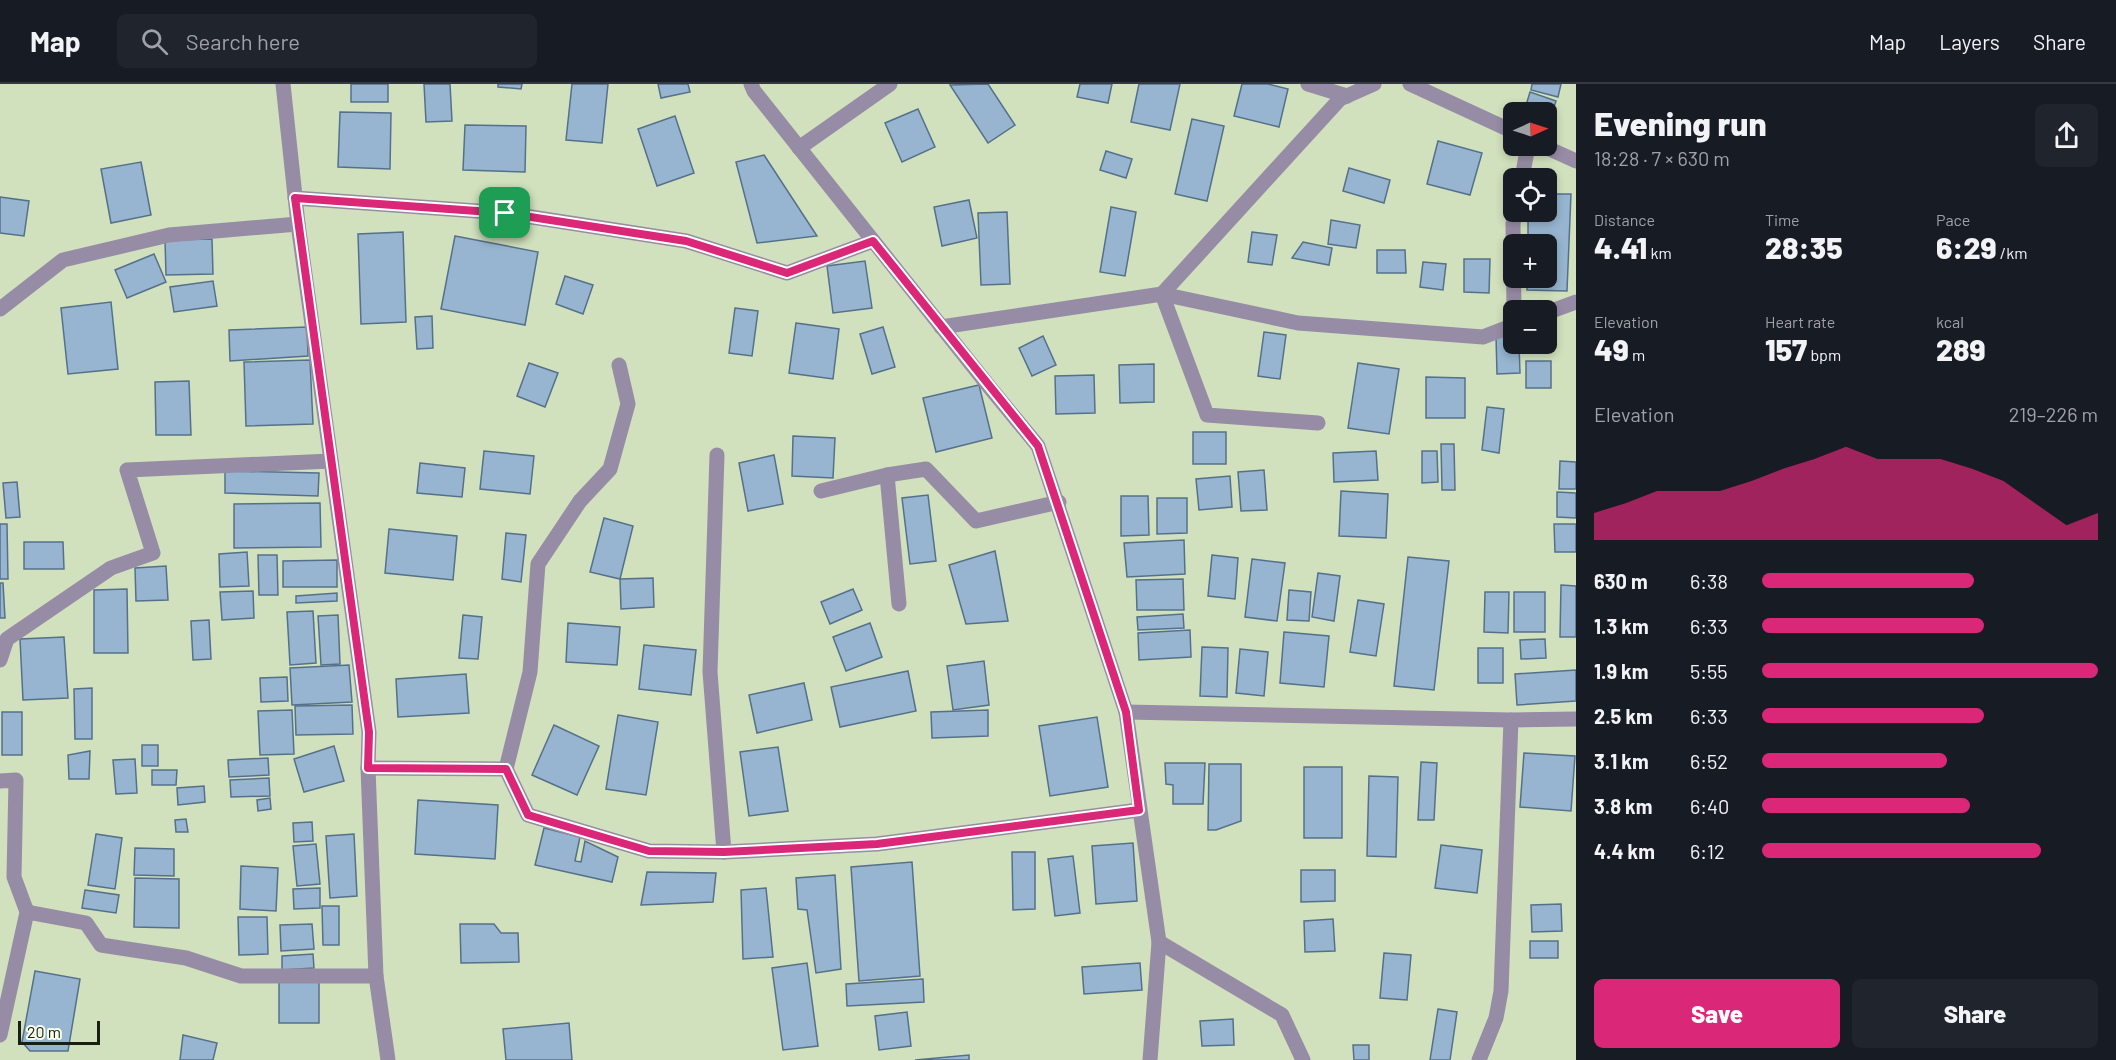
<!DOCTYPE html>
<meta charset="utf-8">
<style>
:root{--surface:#171b24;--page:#20242c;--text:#f1f3f6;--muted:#9ea1a6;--line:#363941;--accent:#db2777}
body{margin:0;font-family:Barlow,sans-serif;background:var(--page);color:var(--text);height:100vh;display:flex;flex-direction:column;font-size:22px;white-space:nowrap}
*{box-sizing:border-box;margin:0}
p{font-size:20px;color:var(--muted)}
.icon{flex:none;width:33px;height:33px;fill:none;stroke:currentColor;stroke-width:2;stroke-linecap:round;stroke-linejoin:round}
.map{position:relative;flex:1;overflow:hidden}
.drawer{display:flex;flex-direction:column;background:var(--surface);width:540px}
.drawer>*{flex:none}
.needle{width:39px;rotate:87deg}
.tools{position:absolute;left:1503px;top:18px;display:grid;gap:12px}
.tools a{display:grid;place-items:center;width:54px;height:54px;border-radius:9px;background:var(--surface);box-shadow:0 3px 9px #0003;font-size:30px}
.scale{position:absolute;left:18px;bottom:15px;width:82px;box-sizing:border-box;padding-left:6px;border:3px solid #191f11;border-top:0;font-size:16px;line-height:21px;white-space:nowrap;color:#191f11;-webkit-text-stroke:4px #f7ffec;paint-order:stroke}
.pin{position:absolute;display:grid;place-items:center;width:51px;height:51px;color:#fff;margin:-26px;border-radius:12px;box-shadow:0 3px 9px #0006}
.round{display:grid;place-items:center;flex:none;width:63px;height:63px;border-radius:9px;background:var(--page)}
.summary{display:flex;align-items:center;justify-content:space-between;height:102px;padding:0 18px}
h1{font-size:33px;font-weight:800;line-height:45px}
.figures{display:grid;grid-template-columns:repeat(3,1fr);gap:9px;height:102px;padding:6px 18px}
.figures div{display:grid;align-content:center}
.figures b{font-size:30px;font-weight:800}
.figures small{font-size:16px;font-weight:400}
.figures p{font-size:16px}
.chart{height:168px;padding:12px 18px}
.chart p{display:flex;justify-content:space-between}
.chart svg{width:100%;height:108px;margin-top:6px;fill:var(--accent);opacity:.7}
.button{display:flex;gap:12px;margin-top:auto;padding:12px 18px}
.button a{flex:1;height:69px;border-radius:9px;background:var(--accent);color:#fff;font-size:24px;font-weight:800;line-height:69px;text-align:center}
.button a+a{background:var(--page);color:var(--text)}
ul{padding:0 18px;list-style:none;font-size:20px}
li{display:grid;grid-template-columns:96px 72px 1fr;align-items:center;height:45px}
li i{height:15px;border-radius:8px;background:var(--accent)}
header{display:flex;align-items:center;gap:36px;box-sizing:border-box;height:84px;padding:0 30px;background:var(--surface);border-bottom:2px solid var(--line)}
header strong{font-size:28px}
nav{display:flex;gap:33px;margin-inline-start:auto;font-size:21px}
.search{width:420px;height:54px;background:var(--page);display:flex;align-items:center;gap:15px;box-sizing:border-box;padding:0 21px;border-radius:9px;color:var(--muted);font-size:22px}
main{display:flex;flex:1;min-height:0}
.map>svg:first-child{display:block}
</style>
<header>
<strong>Map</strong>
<div class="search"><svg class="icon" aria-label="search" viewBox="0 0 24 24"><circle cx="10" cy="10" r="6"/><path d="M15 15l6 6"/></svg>Search here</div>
<nav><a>Map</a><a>Layers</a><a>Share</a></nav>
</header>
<main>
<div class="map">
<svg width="1576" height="976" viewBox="0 0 1576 976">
<rect width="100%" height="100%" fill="#d1e1bd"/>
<g fill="#97b5d0" stroke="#55718a" stroke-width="1.5">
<rect x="351" y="0" width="37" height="18"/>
<polygon points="424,0 450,0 452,37 426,38"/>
<polygon points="498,0 522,0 521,5 498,3"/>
<polygon points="572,0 608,0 602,59 566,56"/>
<polygon points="658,0 688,0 690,8 661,14"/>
<polygon points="988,0 1015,41 988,59 950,1"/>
<polygon points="1080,0 1112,0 1108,19 1077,13"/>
<polygon points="1139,0 1180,0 1170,46 1131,38"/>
<polygon points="1242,0 1268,0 1288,5 1279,43 1234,32"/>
<polygon points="1532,0 1561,0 1558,13 1531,6"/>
<polygon points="1530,8 1556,17 1548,41 1546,28 1524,28"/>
<polygon points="918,25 935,63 902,78 885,39"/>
<polygon points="340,28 391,29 390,85 338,83"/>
<polygon points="675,32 694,89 657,102 638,45"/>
<polygon points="1192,35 1224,42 1207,117 1175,110"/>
<polygon points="465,41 526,42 525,88 463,86"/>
<polygon points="1438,57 1482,69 1470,111 1427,100"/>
<polygon points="1106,67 1132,75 1126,94 1100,86"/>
<polygon points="764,71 817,152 757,159 736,78"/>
<polygon points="141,78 151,131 111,139 101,85"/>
<polygon points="1349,84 1390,96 1384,119 1343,107"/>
<polygon points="1546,110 1571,110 1567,207 1527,206 1527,194 1546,194 1546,160 1528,160 1528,128 1546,128"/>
<polygon points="0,113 29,117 24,152 0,149"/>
<polygon points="969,116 977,154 942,162 934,123"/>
<polygon points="1111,123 1136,128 1125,192 1100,188"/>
<polygon points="1007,128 1010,200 981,201 978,129"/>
<polygon points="1331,136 1360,141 1356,164 1328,160"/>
<polygon points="403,148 406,238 361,240 358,150"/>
<polygon points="1252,148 1277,151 1272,181 1248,178"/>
<polygon points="455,152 538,168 525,241 441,225"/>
<polygon points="212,155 213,190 166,191 165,156"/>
<polygon points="1303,158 1332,164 1329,181 1292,174"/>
<polygon points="1377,166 1405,166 1406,189 1377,189"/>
<polygon points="154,170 166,198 127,214 115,186"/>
<polygon points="1464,175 1490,175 1489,209 1464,208"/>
<polygon points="865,177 872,224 833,229 827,182"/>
<polygon points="1423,178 1446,180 1443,206 1420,203"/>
<polygon points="565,192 593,201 583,230 556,220"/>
<polygon points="213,197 217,222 174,228 170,203"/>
<polygon points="111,218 118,285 68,290 61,224"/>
<polygon points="735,224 758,227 752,272 729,269"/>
<polygon points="432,232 433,264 417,265 415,233"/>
<polygon points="796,239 839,245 833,295 789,289"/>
<polygon points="307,243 308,272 230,277 229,246"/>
<polygon points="883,243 895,283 872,290 860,250"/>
<polygon points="1264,248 1286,251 1280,295 1258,292"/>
<polygon points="1043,252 1056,281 1032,292 1019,264"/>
<polygon points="1496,252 1514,252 1514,260 1519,260 1520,289 1497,290"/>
<polygon points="310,276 313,340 246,342 244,278"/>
<rect x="1526" y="277" width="25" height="27"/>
<polygon points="529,279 558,289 545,323 517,312"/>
<polygon points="1358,279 1399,285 1389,350 1348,344"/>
<polygon points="1154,280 1154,318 1120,319 1119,281"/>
<polygon points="1094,291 1095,329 1056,330 1055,292"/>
<polygon points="1426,293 1465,294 1465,334 1426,334"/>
<polygon points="189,297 191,351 156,351 155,298"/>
<polygon points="979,301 992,354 936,368 923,314"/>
<polygon points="1487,323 1504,325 1499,369 1482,366"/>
<rect x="1193" y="348" width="33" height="32"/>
<polygon points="793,352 835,354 833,394 792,392"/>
<polygon points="1441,360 1454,360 1455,406 1442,406"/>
<polygon points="484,367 534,372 530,410 480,405"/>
<polygon points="1376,367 1378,396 1334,398 1333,369"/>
<polygon points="1422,367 1437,367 1438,398 1422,399"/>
<polygon points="774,371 783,420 748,427 739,379"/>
<polygon points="1560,377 1576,378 1576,405 1559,405"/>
<polygon points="420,379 465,384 462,413 417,409"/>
<polygon points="1264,386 1267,426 1241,427 1238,388"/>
<polygon points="225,387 319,389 318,412 225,409"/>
<polygon points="1230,392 1232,423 1199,426 1196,395"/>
<polygon points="17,398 20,433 6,434 3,399"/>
<polygon points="1341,407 1388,410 1386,454 1339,452"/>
<polygon points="1557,408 1576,409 1576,434 1557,433"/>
<polygon points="928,411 936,477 910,480 902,414"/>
<polygon points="1121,412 1148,412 1149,451 1121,452"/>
<polygon points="1157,414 1187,414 1187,449 1157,450"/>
<polygon points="320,419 321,463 234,464 234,420"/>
<polygon points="604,434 633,442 620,495 590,488"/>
<polygon points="0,440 7,440 8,495 0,495"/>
<polygon points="1554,440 1576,440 1576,468 1555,468"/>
<polygon points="389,445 457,452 453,496 385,489"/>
<polygon points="506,449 526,451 521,498 502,495"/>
<polygon points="1184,456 1185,490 1127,493 1124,459"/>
<polygon points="24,458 63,458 64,485 24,485"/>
<polygon points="995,467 1008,537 966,540 949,481"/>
<polygon points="247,468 249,502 220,503 219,470"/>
<polygon points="258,471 277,471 278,511 259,511"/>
<polygon points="1212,471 1238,474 1235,515 1208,512"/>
<polygon points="1408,473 1449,477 1434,606 1394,602"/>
<polygon points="1252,475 1285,479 1277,537 1245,533"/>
<polygon points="337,476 337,503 283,503 283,477"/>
<polygon points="166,482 168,516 136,517 135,484"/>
<polygon points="1318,489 1340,492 1334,537 1312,533"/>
<polygon points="653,494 654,523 621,525 620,495"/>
<polygon points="1183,495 1184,526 1137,526 1136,496"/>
<polygon points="0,499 3,499 5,534 0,534"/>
<polygon points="1561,501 1576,502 1576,553 1560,553"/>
<polygon points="127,505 128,569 94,569 94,506"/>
<polygon points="853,505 862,526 830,540 821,518"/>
<polygon points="1289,506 1311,508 1309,537 1287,536"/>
<polygon points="253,507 254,534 222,536 220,508"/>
<polygon points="1485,508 1509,508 1508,549 1484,548"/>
<rect x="1514" y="508" width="31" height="40"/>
<polygon points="337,509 337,517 296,519 296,512"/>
<polygon points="1358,516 1384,520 1376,572 1350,568"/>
<polygon points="313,527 316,579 290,581 287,528"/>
<polygon points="1183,530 1184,544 1138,546 1137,533"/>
<polygon points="338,531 340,580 321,581 318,532"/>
<polygon points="463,531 482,533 478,575 459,574"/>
<polygon points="209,536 211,575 193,576 191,537"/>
<polygon points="568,539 620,543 617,581 566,578"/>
<polygon points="870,539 882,573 846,587 833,553"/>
<polygon points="1190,546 1191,573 1139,576 1138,549"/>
<polygon points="1284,548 1329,552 1324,603 1280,599"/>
<polygon points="64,553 68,614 23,616 20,555"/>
<polygon points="1545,555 1546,574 1521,575 1520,556"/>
<polygon points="644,561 696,566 691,611 639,605"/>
<polygon points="1202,563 1228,564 1227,613 1200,612"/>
<rect x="1478" y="564" width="25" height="35"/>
<polygon points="1240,565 1268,568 1264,612 1236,609"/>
<polygon points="984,577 989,621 953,626 947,582"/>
<polygon points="349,581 352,618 292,621 290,584"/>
<polygon points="1576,586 1576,617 1517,621 1515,590"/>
<polygon points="908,587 916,627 840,643 831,603"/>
<polygon points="466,590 469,629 398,633 396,595"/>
<polygon points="287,593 288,617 261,618 260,594"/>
<polygon points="804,599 812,636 757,649 749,611"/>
<polygon points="92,604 92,655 75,655 74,605"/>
<polygon points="352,621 353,650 296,651 295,622"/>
<polygon points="292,626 294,670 260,671 258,627"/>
<polygon points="988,626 988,652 932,654 931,628"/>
<rect x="2" y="628" width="20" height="43"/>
<polygon points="618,631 658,638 646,711 606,705"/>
<polygon points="1097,633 1108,703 1050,712 1039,642"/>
<polygon points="554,641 599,662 577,711 532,691"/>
<rect x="142" y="661" width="16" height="21"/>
<polygon points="334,662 344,697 304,708 294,675"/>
<polygon points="778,663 788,727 749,732 740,668"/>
<polygon points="90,667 89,695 69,695 68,671"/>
<polygon points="1524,669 1575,672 1571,727 1520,723"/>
<polygon points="268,674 269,691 229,693 228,676"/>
<polygon points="135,675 137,709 116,710 113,676"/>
<polygon points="1421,678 1437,679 1434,736 1418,736"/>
<polygon points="1165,679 1205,679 1203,720 1173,720 1173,701 1166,700"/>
<polygon points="1209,680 1241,680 1241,737 1216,746 1208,746"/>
<rect x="1304" y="683" width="38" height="71"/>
<polygon points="152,686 177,686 176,701 152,701"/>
<polygon points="1369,692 1398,693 1396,773 1367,772"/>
<polygon points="269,694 270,712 231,713 230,696"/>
<polygon points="204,702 205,718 178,721 177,704"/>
<polygon points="270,714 271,725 258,727 257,716"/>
<polygon points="418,716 498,721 495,775 415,770"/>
<polygon points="186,735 188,748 176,748 175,736"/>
<polygon points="312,738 313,757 294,758 293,739"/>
<polygon points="544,744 580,753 575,777 581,778 585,757 618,773 612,798 535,781"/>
<polygon points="96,750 122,754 115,805 88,801"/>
<polygon points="354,750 357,812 330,814 326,752"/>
<polygon points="1133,759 1137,817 1096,820 1092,762"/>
<polygon points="316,760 320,800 297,802 293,762"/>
<polygon points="1441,761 1482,766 1477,809 1435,804"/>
<polygon points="135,764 174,765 174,792 134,791"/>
<polygon points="1012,768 1035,768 1035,825 1013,826"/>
<polygon points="1073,772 1080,829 1055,832 1048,775"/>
<polygon points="912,778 920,892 859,897 851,783"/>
<polygon points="241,782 278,784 276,827 240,825"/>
<polygon points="1301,786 1335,786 1335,817 1301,818"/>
<polygon points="647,788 716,789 713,818 641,821"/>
<polygon points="835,791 841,885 816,889 807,826 798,825 796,794"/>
<polygon points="135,794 179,795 179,844 134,843"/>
<polygon points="320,804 320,824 294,825 293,805"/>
<polygon points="766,804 773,873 743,875 741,806"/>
<polygon points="85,806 119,811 116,829 82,824"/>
<polygon points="1561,820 1562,847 1532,848 1531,821"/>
<polygon points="322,822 339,822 339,861 323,861"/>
<polygon points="238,833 267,833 268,870 239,871"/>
<polygon points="1333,835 1335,867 1305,868 1304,837"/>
<polygon points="312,840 314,865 281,867 280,841"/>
<polygon points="460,840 494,840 501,849 518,849 519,878 461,879"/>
<rect x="1530" y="857" width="28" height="17"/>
<polygon points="1384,869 1411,871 1407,916 1380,914"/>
<polygon points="313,870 314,884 282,886 282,872"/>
<polygon points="807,879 818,962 783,966 772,884"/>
<polygon points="1140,879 1142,906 1084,910 1082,883"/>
<polygon points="35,887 80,895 68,967 30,967 22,958"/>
<polygon points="923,895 924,918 847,922 846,900"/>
<rect x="279" y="898" width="40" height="41"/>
<polygon points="1438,925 1457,928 1450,976 1430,976"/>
<polygon points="907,928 911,962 879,966 875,932"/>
<polygon points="1233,935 1234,961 1202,962 1200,937"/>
<polygon points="569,939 572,976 506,976 503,945"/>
<polygon points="183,951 217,959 213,976 180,976"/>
<polygon points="1353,961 1369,961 1369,976 1354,976"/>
<polygon points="969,971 969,976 915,976"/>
</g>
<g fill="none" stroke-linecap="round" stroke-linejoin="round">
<g stroke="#978ca5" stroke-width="15">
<polyline points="751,0 754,7 991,305 1038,362 1126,628 1159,858 1282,931 1303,976"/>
<polyline points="1308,0 1347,12"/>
<polyline points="1410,0 1514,48"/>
<polyline points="1543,62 1576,77"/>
<polyline points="799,64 890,0"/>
<polyline points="1522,94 1528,62"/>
<polyline points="295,114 505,129 686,157 787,189 873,157"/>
<polyline points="0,225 63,176 169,151 298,140"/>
<polyline points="1514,226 1513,140 1515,128"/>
<polyline points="1546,229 1576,218"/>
<polyline points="941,243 1162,210 1340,15 1374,0"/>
<polyline points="1318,339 1207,331 1162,210 1298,239 1483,253 1514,241"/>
<polyline points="717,371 710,588 724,768"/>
<polyline points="821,407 887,391"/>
<polyline points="899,520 887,391 926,385 976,437 1059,418"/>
<polyline points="0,576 7,555 111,484 153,469 127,386 331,377"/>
<polyline points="1126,628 1511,636 1576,635"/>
<polyline points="368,684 506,685 528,731 649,767 724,768 877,760 1139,726"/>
<polyline points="506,685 530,588 538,480 580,417 610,385 628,320 619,281"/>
<polyline points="0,697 16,696 14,793 27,828 0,951"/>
<polyline points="27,828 86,839 101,861 186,874 241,892 376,892"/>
<polyline points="1150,976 1159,858"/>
<polyline points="1479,976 1496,934 1501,907 1511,636"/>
</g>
<polyline stroke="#978ca5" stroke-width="15" points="283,0 298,140 369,648 368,684 376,892 388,976"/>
</g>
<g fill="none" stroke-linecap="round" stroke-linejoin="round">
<defs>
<polygon id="route" points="295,114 505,129 686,157 787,189 873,157 1038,362 1126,628 1139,726 877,760 724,768 649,767 528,731 506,685 368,684 369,648"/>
</defs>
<use href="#route" stroke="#fff" stroke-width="12"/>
<use href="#route" stroke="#db2777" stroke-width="8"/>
</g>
</svg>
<div class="tools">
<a><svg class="needle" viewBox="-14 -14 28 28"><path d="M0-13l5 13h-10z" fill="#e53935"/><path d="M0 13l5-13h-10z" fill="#9ea1a6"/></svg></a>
<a><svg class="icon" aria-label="locate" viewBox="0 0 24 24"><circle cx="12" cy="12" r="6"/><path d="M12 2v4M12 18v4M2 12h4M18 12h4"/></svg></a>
<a>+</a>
<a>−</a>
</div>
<div class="scale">20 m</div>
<div class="pin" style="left:505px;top:129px;background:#1e9e55"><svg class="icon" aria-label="arrive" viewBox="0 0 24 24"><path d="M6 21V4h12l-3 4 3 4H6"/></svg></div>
</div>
<section class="drawer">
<div class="summary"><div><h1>Evening run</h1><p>18:28 · 7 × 630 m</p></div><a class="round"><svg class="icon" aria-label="share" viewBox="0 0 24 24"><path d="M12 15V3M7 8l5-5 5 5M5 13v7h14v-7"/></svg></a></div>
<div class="figures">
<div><p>Distance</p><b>4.41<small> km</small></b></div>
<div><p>Time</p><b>28:35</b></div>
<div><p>Pace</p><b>6:29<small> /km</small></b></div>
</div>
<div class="figures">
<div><p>Elevation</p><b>49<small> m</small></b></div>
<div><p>Heart rate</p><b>157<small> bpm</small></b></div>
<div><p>kcal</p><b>289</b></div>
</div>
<div class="chart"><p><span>Elevation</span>219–226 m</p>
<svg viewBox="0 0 160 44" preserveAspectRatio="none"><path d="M0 44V33L10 29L20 24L30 24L40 24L50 20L60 15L70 11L80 6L90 11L100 11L110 11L120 15L130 20L140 29L150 38L160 33V44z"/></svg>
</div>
<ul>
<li><b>630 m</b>6:38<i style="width:63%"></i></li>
<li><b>1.3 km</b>6:33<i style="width:66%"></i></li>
<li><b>1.9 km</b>5:55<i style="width:100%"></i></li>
<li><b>2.5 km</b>6:33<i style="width:66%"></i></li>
<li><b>3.1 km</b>6:52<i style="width:55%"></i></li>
<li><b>3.8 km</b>6:40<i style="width:62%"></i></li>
<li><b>4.4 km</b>6:12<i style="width:83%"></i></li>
</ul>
<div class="button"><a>Save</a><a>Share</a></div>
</section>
</main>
